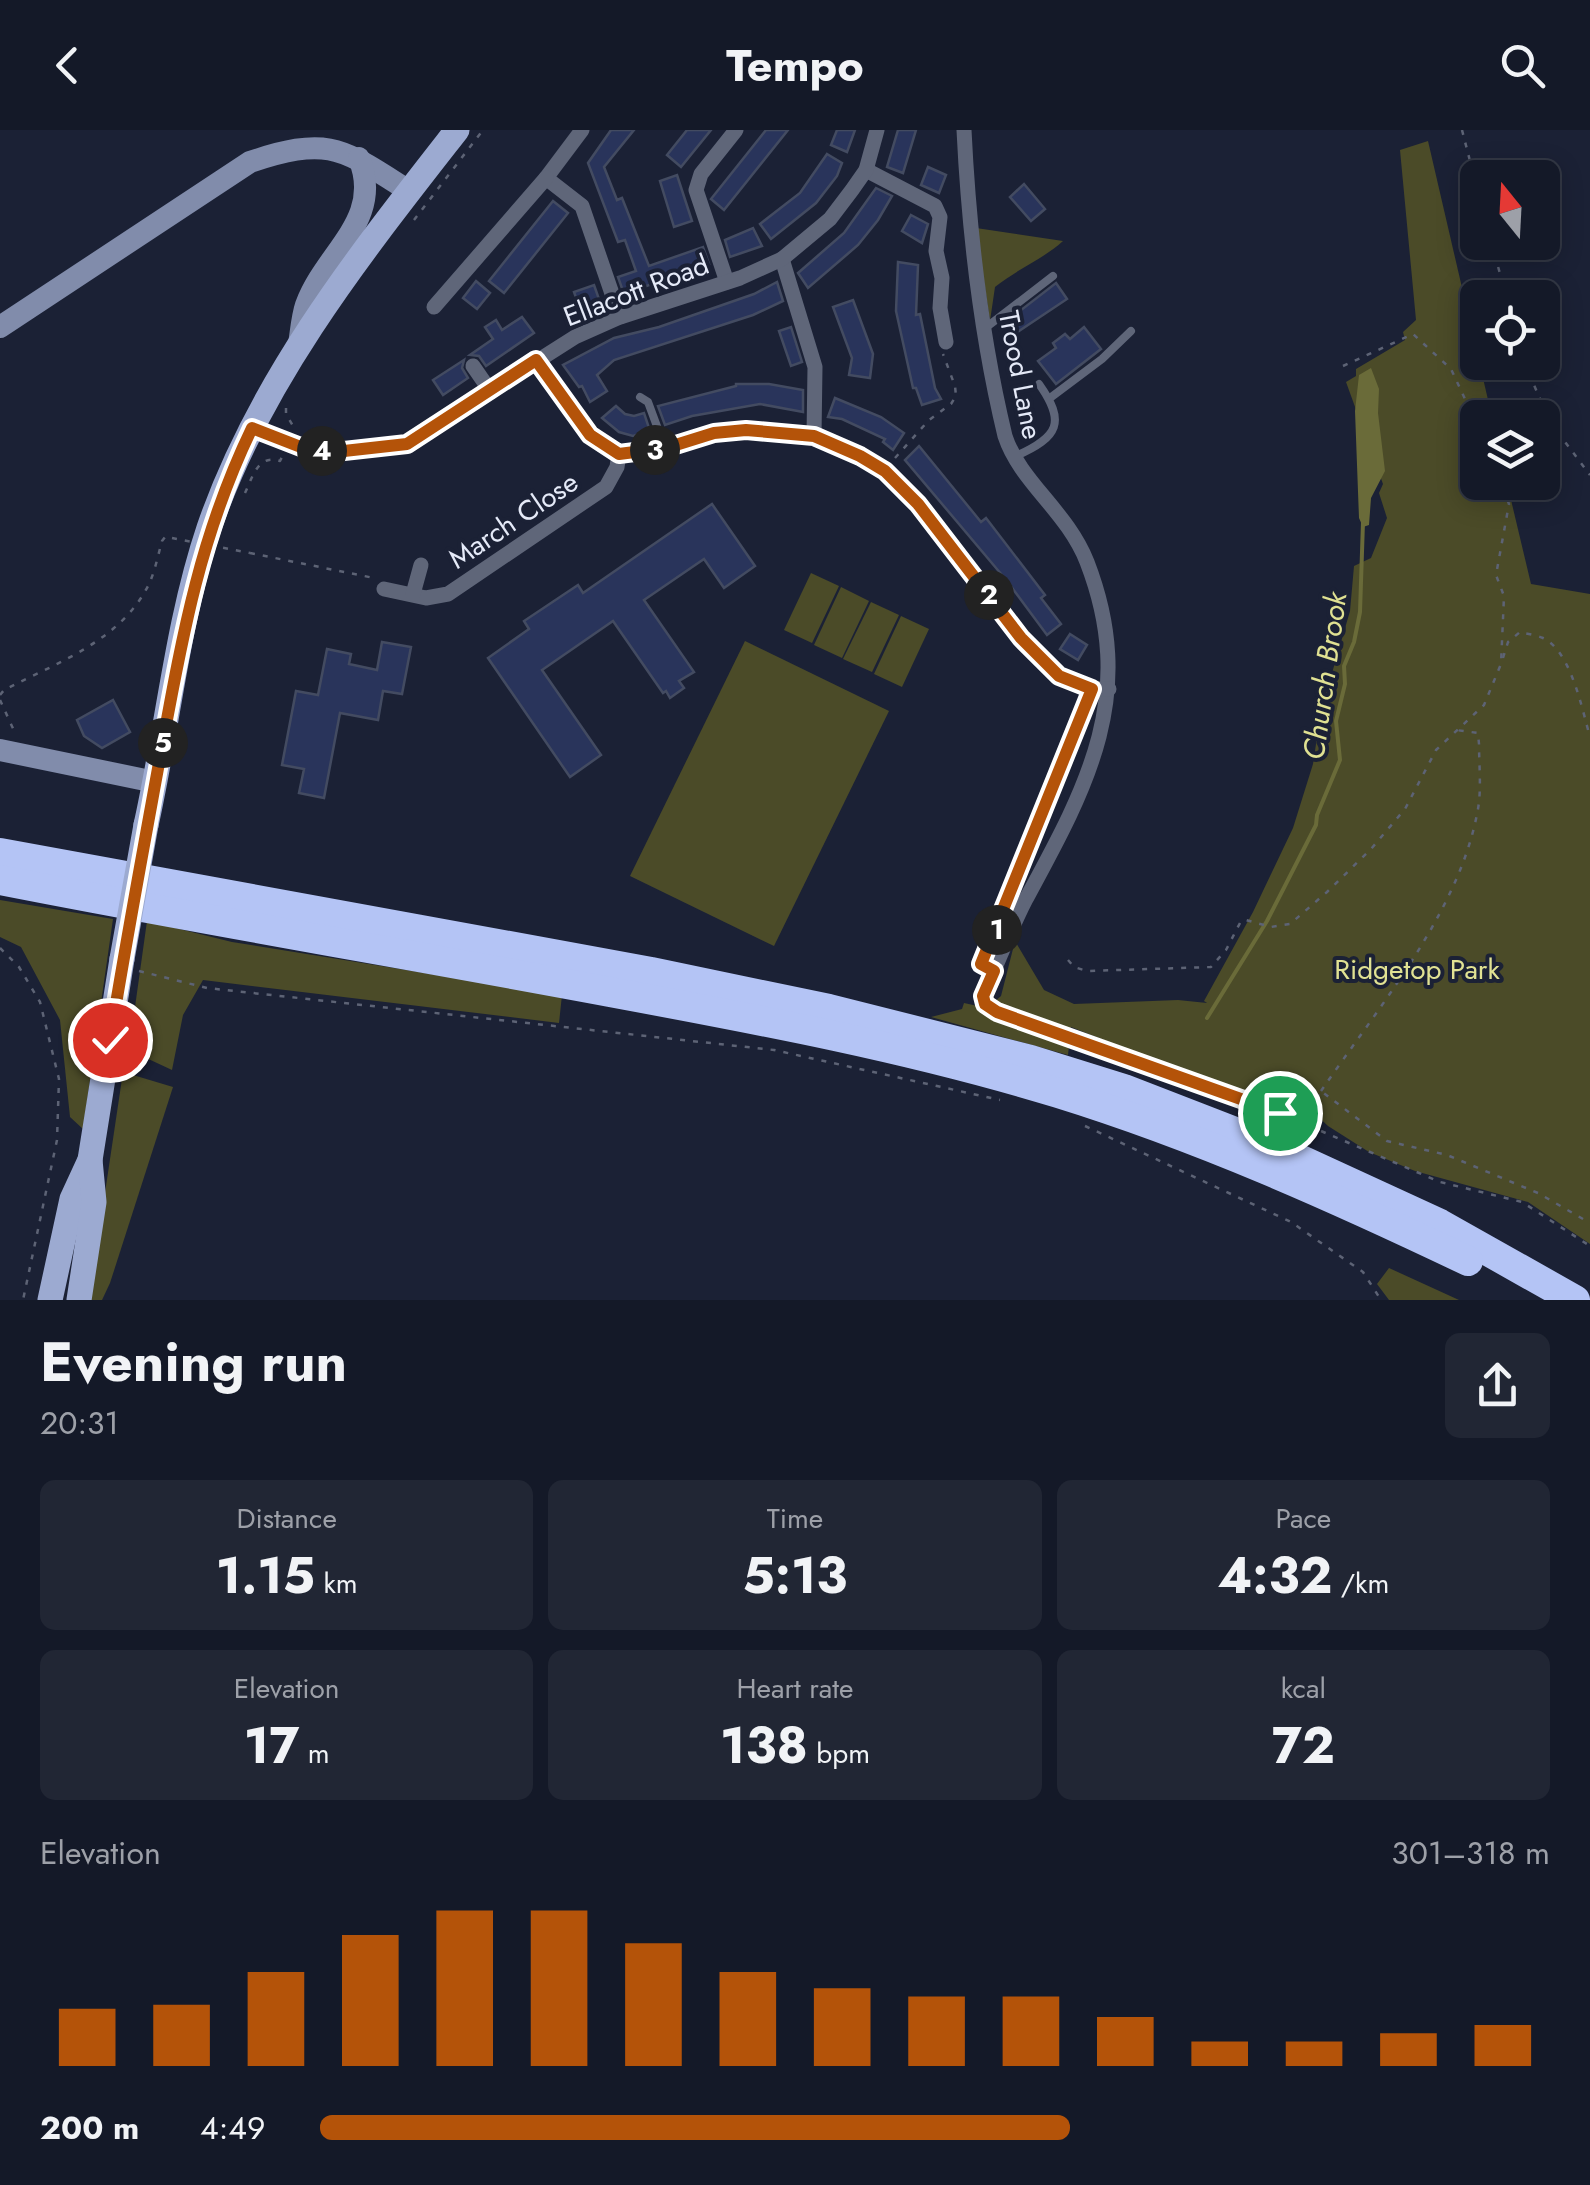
<!DOCTYPE html>
<meta charset="utf-8">
<style>
:root{--surface:#141928;--page:#212634;--text:#f1f3f6;--muted:#9da0a8;--line:#333845;--accent:#b45309}
body{margin:0;font-family:Jost,sans-serif;background:var(--page);color:var(--text);height:100vh;display:flex;flex-direction:column;font-size:38px;white-space:nowrap}
*{box-sizing:border-box;margin:0}
p{font-size:32px;color:var(--muted)}
.icon{flex:none;width:55px;height:55px;fill:none;stroke:currentColor;stroke-width:2;stroke-linecap:round;stroke-linejoin:round}
.map{position:relative;height:1170px;overflow:hidden}
.drawer{display:flex;flex-direction:column;background:var(--surface);flex:1}
.drawer>*{flex:none}
.needle{width:65px;rotate:342deg}
.fabs{position:absolute;left:1460px;top:30px;display:grid;gap:20px}
.fabs a{display:grid;place-items:center;width:100px;height:100px;border-radius:15px;background:var(--surface);box-shadow:0 5px 25px #0003,0 0 0 2px var(--line);font-size:50px}
.pin{position:absolute;display:grid;place-items:center;width:85px;height:85px;color:#fff;margin:-42px;border:5px solid #fff;border-radius:50%;box-shadow:0 2px 10px #0007}
.km{position:absolute;width:50px;height:50px;margin:-25px;border-radius:50%;background:#222;color:#fff;font-size:28px;line-height:50px;text-align:center}
.round{display:grid;place-items:center;flex:none;width:105px;height:105px;border-radius:15px;background:var(--page)}
.overview{display:flex;align-items:center;justify-content:space-between;height:170px;padding:0 40px}
h1{font-size:55px;font-weight:700;line-height:75px}
.metrics{display:grid;grid-template-columns:repeat(3,1fr);gap:15px;height:170px;padding:10px 40px}
.metrics div{display:grid;align-content:center;border-radius:15px;background:var(--page);text-align:center}
.metrics b{font-size:50px;font-weight:700}
.metrics small{font-size:28px;font-weight:400}
.metrics p{font-size:28px}
.chart{height:280px;padding:20px 40px}
.chart p{display:flex;justify-content:space-between}
.chart svg{width:100%;height:180px;margin-top:10px;stroke:var(--accent);stroke-width:6}
ul{padding:0 40px;list-style:none;font-size:32px}
li{display:grid;grid-template-columns:160px 120px 1fr;align-items:center;height:75px}
li i{height:25px;border-radius:12px;background:var(--accent)}
header{display:flex;justify-content:space-between;align-items:center;height:130px;padding:0 40px;background:var(--surface);font-size:45px;font-weight:700}
.map>svg:first-child{display:block}
</style>
<header><svg class="icon" aria-label="back" viewBox="0 0 24 24"><path d="M15 5l-7 7 7 7"/></svg>Tempo<svg class="icon" aria-label="search" viewBox="0 0 24 24"><circle cx="10" cy="10" r="6"/><path d="M15 15l6 6"/></svg></header>
<div class="map">
<svg width="1590" height="1170" viewBox="0 0 1590 1170">
<rect width="100%" height="100%" fill="#1b2135"/>
<g fill="#4b4b28">
<polygon points="1428,11 1492,287 1478,288 1478,352 1507,353 1531,454 1590,464 1590,1114 1528,1072 1415,1041 1369,1022 1328,996 1311,980 1308,983 1182,941 1071,897 1068,925 931,887 962,879 964,873 987,878 1001,866 1015,811 1044,860 1074,874 1178,870 1207,873 1204,871 1253,782 1293,698 1313,634 1321,581 1350,481 1354,436 1371,428 1387,388 1379,363 1383,354 1346,252 1356,246 1356,239 1405,210 1403,202 1416,190 1400,20"/>
<path d="M976,98L1063,111C1042,130 1017,139 995,157L990,191Z"/>
<polygon points="811,443 839,456 812,513 784,500"/>
<polygon points="841,457 869,471 842,528 814,515"/>
<polygon points="871,472 899,485 872,542 843,529"/>
<polygon points="901,486 929,499 902,557 874,544"/>
<polygon points="745,511 889,581 774,816 630,746"/>
<polygon points="0,770 113,789 83,999 70,987 60,890 21,817 0,807"/>
<polygon points="147,791 232,812 562,865 559,893 203,850 183,885 172,940 129,920"/>
<polygon points="123,942 173,957 110,1153 102,1170 89,1170"/>
<polygon points="1389,1138 1459,1170 1389,1170 1377,1154"/>
</g>
<polygon fill="#6a6b39" points="1371,238 1379,259 1378,283 1385,341 1371,368 1369,395 1363,397 1359,388 1355,281 1359,245"/>
<g fill="none" stroke-linecap="round" stroke-linejoin="round">
<polyline stroke="#6a6b39" stroke-width="4" points="1207,888 1267,791 1316,695 1317,685 1340,630 1336,591 1345,554 1344,536 1354,512 1360,482 1363,392"/>
</g>
<g fill="#29345b" stroke="#434b61" stroke-width="2.5">
<polygon points="611,0 634,0 604,37 617,70 622,68 649,136 703,117 709,134 624,164 618,147 636,141 625,110 618,112 588,33"/>
<polygon points="687,0 711,0 681,37 667,25"/>
<polygon points="766,0 788,0 724,80 711,69"/>
<polygon points="837,0 855,0 847,22 831,15"/>
<polygon points="898,0 916,0 903,43 887,37"/>
<polygon points="827,24 842,33 837,46 816,73 771,109 760,94 800,63"/>
<polygon points="928,37 946,45 939,63 921,55"/>
<polygon points="677,45 692,91 674,97 660,51"/>
<polygon points="1024,54 1045,79 1031,91 1010,67"/>
<polygon points="876,58 892,66 878,90 858,115 808,158 798,143 844,103"/>
<polygon points="553,71 568,83 504,163 489,151"/>
<polygon points="911,85 928,94 922,113 902,101"/>
<polygon points="753,98 762,116 730,127 725,110"/>
<polygon points="898,132 918,135 916,185 920,184 935,258 941,269 922,275 916,258 913,258 896,181"/>
<polygon points="476,151 490,163 477,179 463,168"/>
<polygon points="777,152 783,171 753,185 614,230 597,245 607,261 590,272 582,256 579,257 563,235 614,208 659,197 754,164"/>
<polygon points="1056,153 1067,169 1016,203 1007,191"/>
<polygon points="594,155 600,172 580,179 574,162"/>
<polygon points="853,170 873,224 870,248 849,245 852,228 833,177"/>
<polygon points="522,187 534,203 486,236 479,226 470,225 493,209 485,197 496,190 502,200"/>
<polygon points="791,197 802,232 791,236 779,201"/>
<polygon points="1084,197 1101,219 1056,254 1038,231 1056,218 1053,213 1065,204 1070,209"/>
<polygon points="464,230 462,238 468,248 443,265 433,250"/>
<polygon points="736,254 769,254 803,260 803,282 760,274 692,286 665,295 658,276 736,256"/>
<polygon points="835,268 881,287 904,303 893,320 883,312 885,309 842,289 828,287"/>
<polygon points="616,276 625,284 634,286 644,283 650,301 633,306 619,302 602,288"/>
<polygon points="919,316 981,392 986,388 1045,465 1041,468 1061,494 1047,505 1007,451 905,330"/>
<polygon points="712,374 755,436 724,458 704,429 644,470 694,542 679,551 684,558 670,568 666,561 663,563 613,491 542,540 601,625 570,647 488,528 529,499 524,491 578,455 583,463"/>
<polygon points="1070,504 1087,515 1078,530 1060,519"/>
<polygon points="382,512 411,517 402,564 383,561 378,590 340,583 324,668 299,663 304,639 282,635 296,561 318,565 327,519 351,524 349,534 377,540"/>
<polygon points="113,570 130,602 102,618 84,606 77,590"/>
</g>
<g fill="none" stroke-linecap="round" stroke-linejoin="round">
<g stroke="#5d6375" stroke-width="2.5" stroke-dasharray="5 8" stroke-linecap="butt">
<polyline points="1462,0 1478,62"/>
<polyline points="414,90 483,0"/>
<polyline points="1491,112 1507,168"/>
<polyline points="1524,232 1550,292 1590,345"/>
<polyline points="1343,236 1413,204 1451,239 1478,297"/>
<polyline points="286,278 286,284 296,301"/>
<polyline points="895,328 929,290 951,274 956,266 955,256 943,224"/>
<path d="M245,363C253,346 258,324 280,331L283,325"/>
<polyline points="250,423 374,448"/>
<path d="M1503,528L1508,512L1520,502C1527,504 1536,505 1543,508C1571,521 1582,579 1590,607"/>
<path d="M0,565L4,560C56,533 119,512 148,456C155,442 158,425 162,411L165,407L172,408"/>
<polyline points="0,570 16,605"/>
<polyline points="1010,767 1086,574"/>
<polyline points="0,818 19,837 40,872 59,949 57,1010 23,1170"/>
<polyline points="1068,830 1074,837 1087,841 1211,837 1226,820 1241,791 1246,790 1271,797 1290,794 1327,762 1371,719 1405,679 1436,620 1484,575 1501,534 1504,466 1496,445 1509,374 1500,352"/>
<polyline points="139,841 207,858 774,920 1000,970"/>
<polyline points="992,879 1279,983 1440,1052 1522,1072 1590,1116"/>
<path d="M1321,961C1378,878 1458,783 1477,684C1482,662 1479,637 1479,614L1478,603L1456,600"/>
<polyline points="1303,991 1321,961 1387,1011 1447,1025 1538,1063 1590,1093"/>
<polyline points="1085,996 1291,1092 1363,1142 1381,1170"/>
</g>
<g stroke="#5f6679" stroke-width="8">
<polyline points="984,199 1053,146"/>
<polyline points="640,267 648,272 665,318"/>
<polyline points="1050,268 1102,229 1131,201"/>
<path d="M1016,326C1059,307 1066,292 1039,254"/>
</g>
<g stroke="#5f6679" stroke-width="15">
<polyline points="582,0 546,48 582,76 620,187"/>
<path d="M964,0C969,103 981,206 1005,306C1020,352 1067,381 1087,432C1138,564 1088,655 1026,769C1010,800 997,834 983,866"/>
<polyline points="866,40 935,76 940,87 936,121 942,148 940,178 946,212"/>
<polyline points="782,129 815,237 814,306"/>
<polyline points="727,152 696,60 701,44 736,0"/>
<polyline points="434,177 546,48"/>
<polyline points="536,230 590,305 619,324 665,318 714,303 746,300 814,306 861,326 885,341 918,374 1021,508 1059,546 1093,559 1109,559"/>
<polyline points="473,236 491,262"/>
<polyline points="252,298 311,321 335,322 407,314 575,207 620,187 740,148 782,129 830,89 852,60 866,40 877,0"/>
<polyline points="384,459 426,468 448,464 606,357 617,337 619,324"/>
<polyline points="413,464 421,435"/>
</g>
<g stroke="#818cab" stroke-width="22">
<path d="M0,197L250,32C331,5 342,19 409,61"/>
<path d="M299,214C301,202 302,187 306,175C326,121 384,90 359,28"/>
<polyline points="0,620 155,652"/>
</g>
<g stroke="#9caad1" stroke-width="25">
<path d="M146,695C168,596 177,493 209,398C260,249 361,123 457,0"/>
<polyline points="50,1170 72,1069 90,1030"/>
<polyline points="79,1170 94,1072 90,1030 122,829"/>
</g>
<g stroke="#b4c4f5" stroke-width="30">
<polyline points="0,723 651,842 829,879 1031,930 1124,959 1266,1014 1440,1094 1575,1170"/>
<path d="M0,750C203,790 407,824 610,862C761,890 911,918 1058,963C1200,1007 1334,1067 1468,1131"/>
</g>
<polyline stroke="#5d6375" stroke-width="2.5" stroke-dasharray="5 8" stroke-linecap="butt" points="172,408 250,423"/>
<polyline stroke="#9caad1" stroke-width="25" points="122,829 146,695"/>
</g>
<g fill="none" stroke-linecap="round" stroke-linejoin="round">
<defs>
<path id="route" d="M110,910C125,817 142,726 159,633C181,513 198,410 252,298L311,321L335,322L407,314L536,230L590,305L619,324L666,318L714,303L746,300L814,306L860,326L885,341L918,374L1021,508L1059,546L1092,559L981,834L994,841L983,866L985,874L997,882L1280,983"/>
</defs>
<use href="#route" stroke="#fff" stroke-width="20"/>
<use href="#route" stroke="#b45309" stroke-width="12"/>
</g>
<g text-anchor="middle" stroke-width="8" stroke-linejoin="round" paint-order="stroke">
<g font-size="28" fill="#e5eaf8" stroke="#1b2135">
<text transform="translate(636 160) rotate(-21)" y="10">Ellacott Road</text>
<text transform="translate(1021 245) rotate(79)" y="10">Trood Lane</text>
<text transform="translate(513 390) rotate(-34)" y="10">March Close</text>
</g>
<g font-size="28" fill="#e1e293" stroke="#1b2135">
<text x="1417" y="849">Ridgetop Park</text>
</g>
<g font-size="30" font-style="italic" fill="#e0e192" stroke="#1b2135">
<text transform="translate(1325 546) rotate(-82)" y="10">Church Brook</text>
</g>
</g>
</svg>
<div class="fabs">
<a><svg class="needle" viewBox="-14 -14 28 28"><path d="M0-13l5 13h-10z" fill="#e53935"/><path d="M0 13l5-13h-10z" fill="#9da0a8"/></svg></a>
<a><svg class="icon" aria-label="locate" viewBox="0 0 24 24"><circle cx="12" cy="12" r="6"/><path d="M12 2v4M12 18v4M2 12h4M18 12h4"/></svg></a>
<a><svg class="icon" aria-label="layers" viewBox="0 0 24 24"><path d="M12 4l9 5-9 5-9-5zM3 14l9 5 9-5"/></svg></a>
</div>
<div class="pin" style="left:1280px;top:983px;background:#1e9e55"><svg class="icon" aria-label="arrive" viewBox="0 0 24 24"><path d="M6 21V4h12l-3 4 3 4H6"/></svg></div>
<div class="pin" style="left:110px;top:910px;background:#d93025"><svg class="icon" aria-label="check" viewBox="0 0 24 24"><path d="M5 12l5 5 9-10"/></svg></div>
<b class="km" style="left:997px;top:800px">1</b>
<b class="km" style="left:989px;top:465px">2</b>
<b class="km" style="left:655px;top:320px">3</b>
<b class="km" style="left:322px;top:321px">4</b>
<b class="km" style="left:163px;top:613px">5</b>
</div>
<section class="drawer">
<div class="overview"><div><h1>Evening run</h1><p>20:31</p></div><a class="round"><svg class="icon" aria-label="share" viewBox="0 0 24 24"><path d="M12 15V3M7 8l5-5 5 5M5 13v7h14v-7"/></svg></a></div>
<div class="metrics">
<div><p>Distance</p><b>1.15<small> km</small></b></div>
<div><p>Time</p><b>5:13</b></div>
<div><p>Pace</p><b>4:32<small> /km</small></b></div>
</div>
<div class="metrics">
<div><p>Elevation</p><b>17<small> m</small></b></div>
<div><p>Heart rate</p><b>138<small> bpm</small></b></div>
<div><p>kcal</p><b>72</b></div>
</div>
<div class="chart"><p><span>Elevation</span>301–318 m</p>
<svg viewBox="0 0 160 44" preserveAspectRatio="none"><path d="M5 44V30M15 44V29M25 44V21M35 44V12M45 44V6M55 44V6M65 44V14M75 44V21M85 44V25M95 44V27M105 44V27M115 44V32M125 44V38M135 44V38M145 44V36M155 44V34"/></svg>
</div>
<ul>
<li><b>200 m</b>4:49<i style="width:61%"></i></li>
</ul>
</section>
